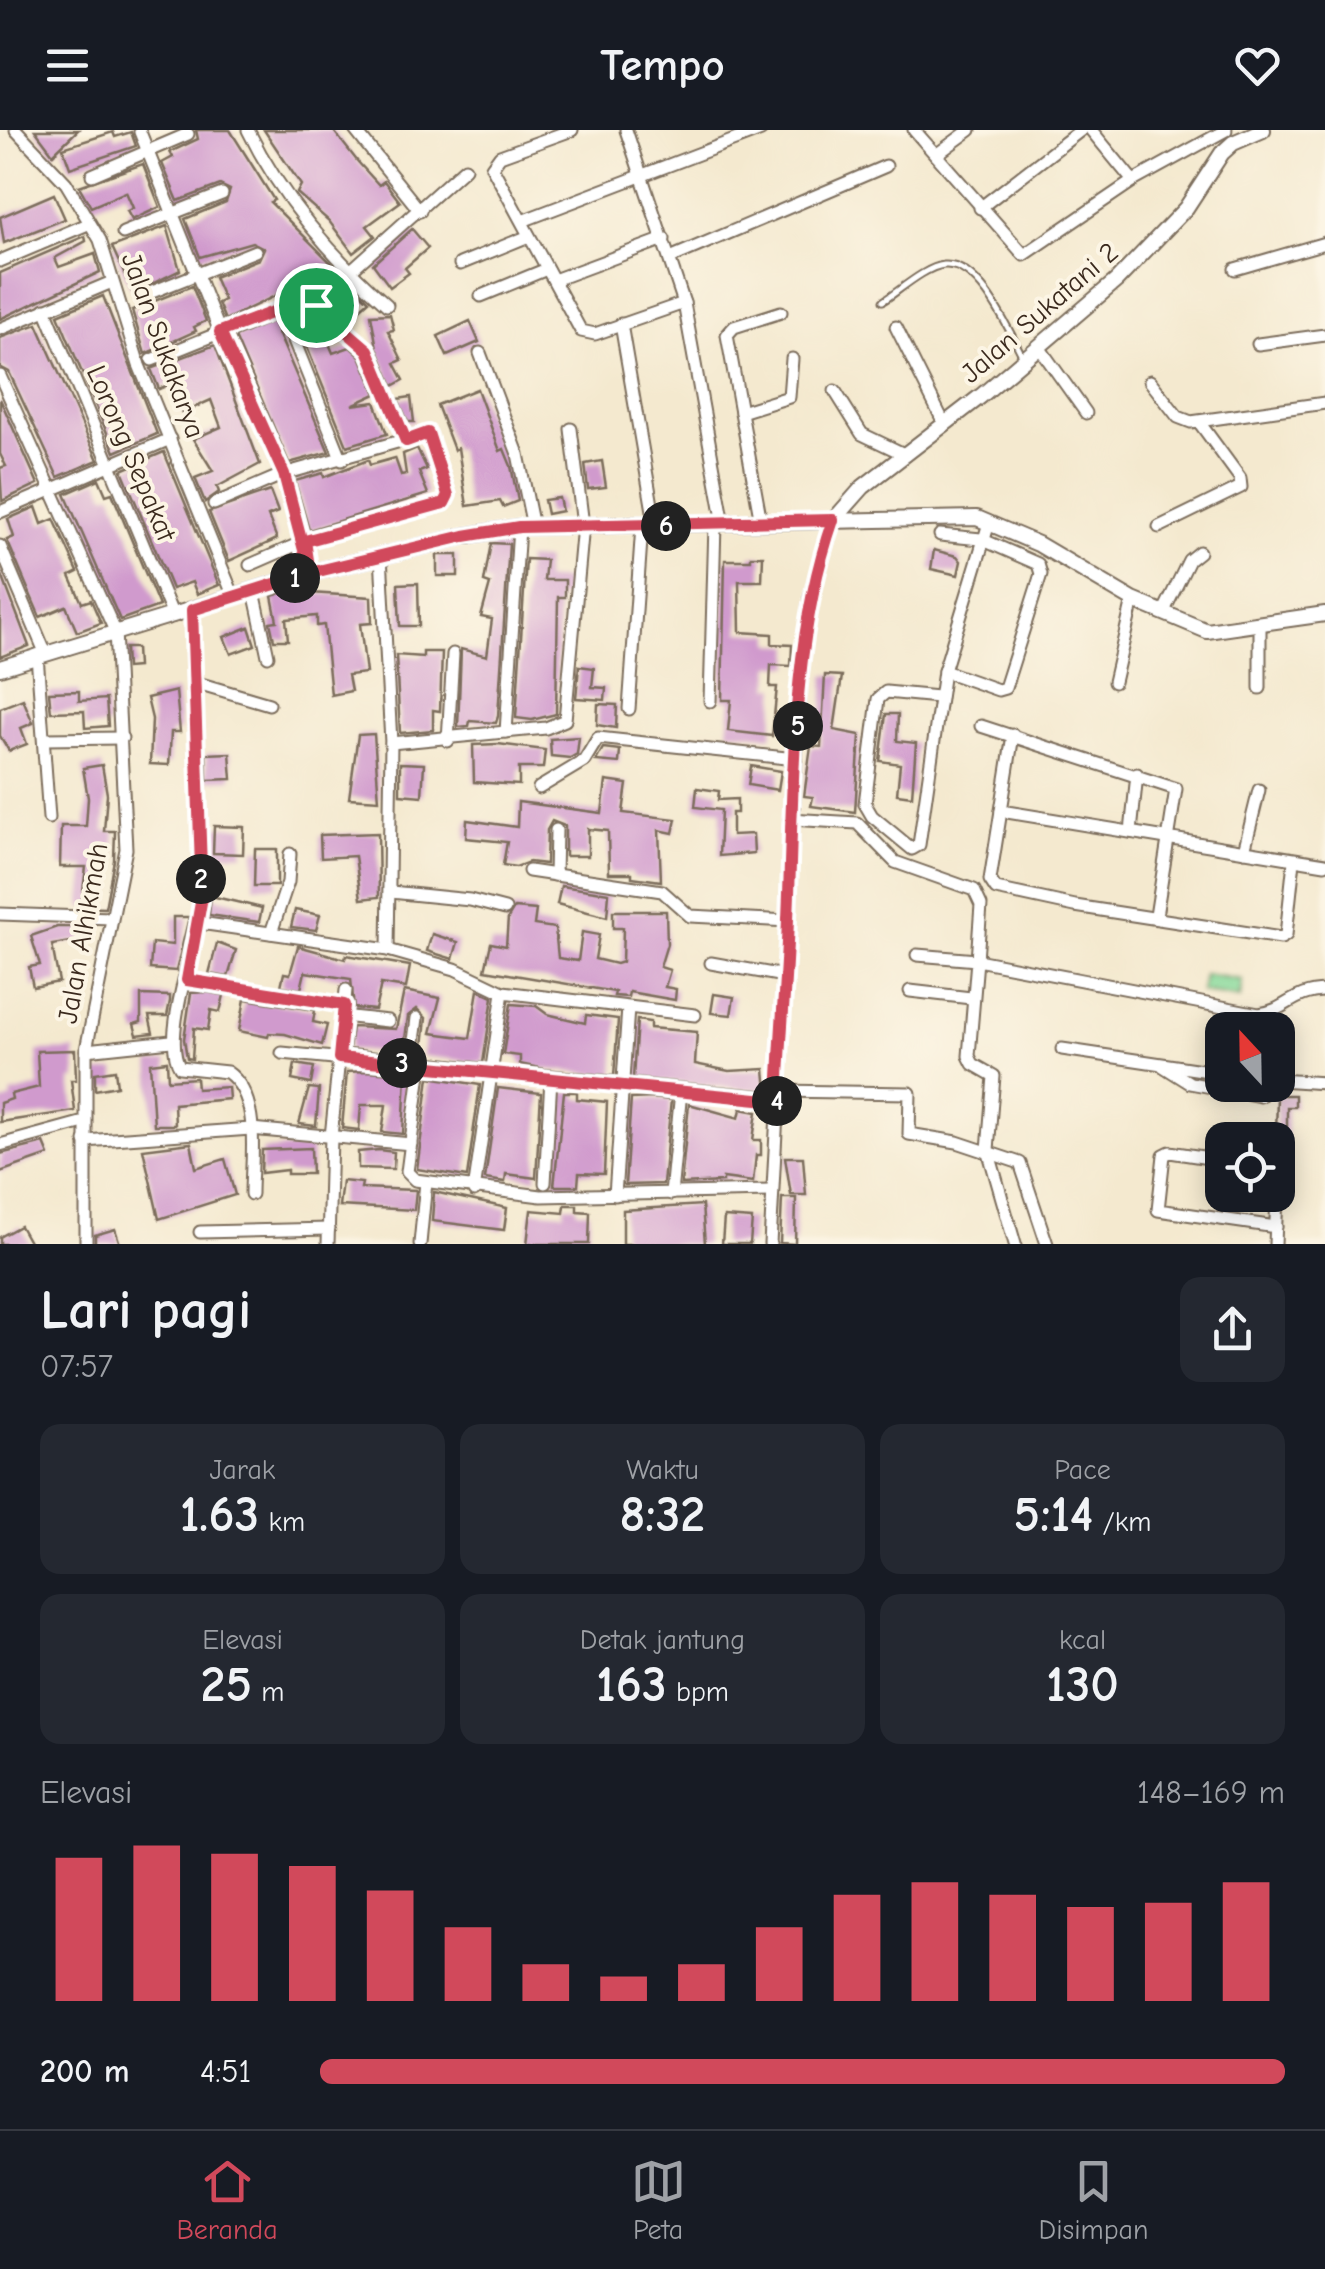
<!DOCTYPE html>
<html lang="id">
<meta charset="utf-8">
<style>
:root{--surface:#171b24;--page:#242831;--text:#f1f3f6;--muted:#9ea1a6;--line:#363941;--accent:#d1495b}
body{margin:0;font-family:"Comic Neue",sans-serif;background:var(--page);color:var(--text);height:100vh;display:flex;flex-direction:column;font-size:38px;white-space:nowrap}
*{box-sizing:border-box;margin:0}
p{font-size:32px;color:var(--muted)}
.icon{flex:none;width:55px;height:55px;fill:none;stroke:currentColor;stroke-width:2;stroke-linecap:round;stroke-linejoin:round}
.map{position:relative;height:1114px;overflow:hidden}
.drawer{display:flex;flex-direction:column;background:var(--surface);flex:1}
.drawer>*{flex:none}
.needle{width:65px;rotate:338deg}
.fabs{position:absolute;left:1205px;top:882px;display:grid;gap:20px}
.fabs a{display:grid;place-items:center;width:90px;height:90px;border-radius:20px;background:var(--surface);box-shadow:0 5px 25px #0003;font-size:50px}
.pin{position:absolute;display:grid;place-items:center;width:85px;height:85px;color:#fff;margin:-42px;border:5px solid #fff;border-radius:50%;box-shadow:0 2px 10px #0007}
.km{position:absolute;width:50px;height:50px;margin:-25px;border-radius:50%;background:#222;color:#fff;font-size:28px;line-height:50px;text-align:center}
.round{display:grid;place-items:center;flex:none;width:105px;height:105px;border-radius:20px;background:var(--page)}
.headline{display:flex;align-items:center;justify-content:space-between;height:170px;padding:0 40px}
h1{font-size:55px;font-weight:700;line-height:75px}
.metrics{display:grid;grid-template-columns:repeat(3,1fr);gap:15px;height:170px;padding:10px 40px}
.metrics div{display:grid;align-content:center;border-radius:20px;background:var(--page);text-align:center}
.metrics b{font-size:50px;font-weight:700}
.metrics small{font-size:28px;font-weight:400}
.metrics p{font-size:28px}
.chart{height:280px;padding:20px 40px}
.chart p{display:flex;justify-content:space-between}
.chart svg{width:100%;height:180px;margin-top:10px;stroke:var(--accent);stroke-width:6}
ul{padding:0 40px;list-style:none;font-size:32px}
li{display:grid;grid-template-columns:160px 120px 1fr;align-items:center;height:75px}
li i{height:25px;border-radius:12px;background:var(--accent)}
header{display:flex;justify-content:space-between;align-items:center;height:130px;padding:0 40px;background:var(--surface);font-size:45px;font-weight:700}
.menu{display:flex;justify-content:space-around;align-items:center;height:140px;border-top:2px solid var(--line);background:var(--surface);font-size:28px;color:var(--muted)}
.menu a{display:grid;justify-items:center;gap:5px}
.menu .on{color:var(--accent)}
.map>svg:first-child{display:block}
</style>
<header><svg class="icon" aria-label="menu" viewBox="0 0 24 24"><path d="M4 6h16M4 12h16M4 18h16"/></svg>Tempo<svg class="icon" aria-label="heart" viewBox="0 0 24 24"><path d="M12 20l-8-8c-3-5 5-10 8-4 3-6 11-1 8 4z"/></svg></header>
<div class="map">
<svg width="1325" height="1114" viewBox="0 0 1325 1114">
<rect width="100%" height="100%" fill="#fcf5e5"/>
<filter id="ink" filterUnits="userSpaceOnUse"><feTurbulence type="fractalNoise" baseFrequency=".01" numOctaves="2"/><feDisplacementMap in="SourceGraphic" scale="20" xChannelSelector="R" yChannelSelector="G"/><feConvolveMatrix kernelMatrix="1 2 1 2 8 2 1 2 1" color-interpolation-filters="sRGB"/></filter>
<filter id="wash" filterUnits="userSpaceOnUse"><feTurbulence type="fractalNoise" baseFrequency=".0048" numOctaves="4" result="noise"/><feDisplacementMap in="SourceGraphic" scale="40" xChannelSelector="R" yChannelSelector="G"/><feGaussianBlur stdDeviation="2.25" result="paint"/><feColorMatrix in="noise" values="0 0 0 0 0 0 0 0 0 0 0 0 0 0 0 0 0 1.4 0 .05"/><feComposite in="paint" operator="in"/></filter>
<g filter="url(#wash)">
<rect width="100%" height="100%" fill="#f4e9cf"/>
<polygon fill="#86d99a" stroke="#60825c" stroke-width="2.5" points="1204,844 1242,850 1240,868 1201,862"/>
<g id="blocks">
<g fill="#d09acd">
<polygon points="35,0 78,0 53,24"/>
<polygon points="196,0 230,0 274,70 270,72 369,171 347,190 302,153 225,190 218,173 224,170 214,147 259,129 264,118 252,112 200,127 185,89 226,72 230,60 220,55 178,71 162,33 173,27 170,22 198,9"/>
<polygon points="264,0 333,0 358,32 379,55 384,51 400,72 367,96 375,106 353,123 329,91 297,63 301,55"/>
<polygon points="113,2 115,7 131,2 136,16 70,38 63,18"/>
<polygon points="143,34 160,77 132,90 127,81 133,78 126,62 91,77 79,56"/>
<polygon points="54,64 65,89 4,113 0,87"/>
<polygon points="167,96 180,140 133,163 112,117"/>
<polygon points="412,99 428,118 405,138 409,143 390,157 373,134"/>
<polygon points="85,106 86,111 55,128 59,137 95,124 100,142 0,189 0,143"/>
<polygon points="192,156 206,191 194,197 196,201 145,224 132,180"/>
<polygon points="103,166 157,304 115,322 58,185"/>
<polygon points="308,181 320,192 333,223 350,217 360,226 376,264 352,275 375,272 387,304 347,316 294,185"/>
<polygon points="390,184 394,200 388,201 402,230 395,233 404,250 393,256 377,218 371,185"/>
<polygon points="273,191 329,322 289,333 235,207"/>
<polygon points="470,191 479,212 447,226 438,206"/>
<polygon points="37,194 98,330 58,347 9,242 0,237 0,208"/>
<polygon points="215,215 260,334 217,357 219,362 205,372 195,348 213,341 193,309 221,297 211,270 182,283 170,254 159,259 151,239"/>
<polygon points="477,259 500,321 504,319 511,336 518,371 503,377 500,371 467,376 458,318 454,320 437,275"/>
<polygon points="411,267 414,292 408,292 398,269"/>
<polygon points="0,269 38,354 2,371 0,338 6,336 0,324"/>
<polygon points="417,318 427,339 419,342 428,364 309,400 295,351 323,343 324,347 368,330 370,335 395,328 401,345 406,344 403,324"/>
<polygon points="164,322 219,455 197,464 192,452 172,459 122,340"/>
<polygon points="602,331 606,357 588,359 585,334"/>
<polygon points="99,349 106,365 112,363 159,476 120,490 65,364"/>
<polygon points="270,361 278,382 268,386 277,409 229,431 209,382"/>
<polygon points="559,368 562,381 547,384 544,370"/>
<polygon points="36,377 42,394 54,389 78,442 70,446 82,473 91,470 101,493 77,502 66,476 40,487 7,410 14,407 8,389"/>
<polygon points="491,413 509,414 498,586 496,593 470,591 469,596 458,597 461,519 487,526 492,489 481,487 490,454 484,452"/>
<polygon points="934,420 957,426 961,431 958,445 931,439"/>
<rect x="437" y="425" width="21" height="21"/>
<polygon points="751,426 763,426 762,451 739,451 740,502 772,504 772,514 792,515 791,536 771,535 770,557 777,557 772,606 728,601 731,570 722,570 725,430 751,430"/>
<polygon points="526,429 546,430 544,450 565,450 565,467 558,467 556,584 532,590 516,588"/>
<polygon points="0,440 29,516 0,527"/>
<polygon points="418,453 419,496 400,496 398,454"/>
<polygon points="310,454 311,463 371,467 372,493 360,494 366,543 348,545 351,561 331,565 324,495 317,496 317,486 286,489 288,510 274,510 270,492 277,491 272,466"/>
<polygon points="249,497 255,515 231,524 224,507"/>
<polygon points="125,518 136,518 137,537 126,538"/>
<polygon points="423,522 442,522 440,581 433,580 433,600 400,603 396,525 423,527"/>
<polygon points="579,536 594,538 592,557 606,558 605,570 576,568"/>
<polygon points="825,545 842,546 834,600 860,605 855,682 811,676 813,667 804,666 811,616 821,617"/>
<polygon points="79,561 79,571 106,569 108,596 85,598 84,581 51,582 49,562"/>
<polygon points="176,561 180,602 171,602 169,635 150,634 152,589 147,568"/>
<polygon points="23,569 33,593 21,598 27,614 9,621 0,606 0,578"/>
<polygon points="598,574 617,575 616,598 597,595"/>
<polygon points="886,584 898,584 897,611 916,613 912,666 897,664 900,634 880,631"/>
<polygon points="374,604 379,670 349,668 358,605"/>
<polygon points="579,607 577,624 570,628 551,626 550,609"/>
<polygon points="498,614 545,620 543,638 519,638 519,655 474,652 473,615"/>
<polygon points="603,618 620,620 619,633 596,631"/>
<polygon points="230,623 232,649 207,650 206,624"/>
<polygon points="400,633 424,634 422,666 400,664"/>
<polygon points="102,635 107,664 104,701 115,701 114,730 105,778 81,777 86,737 60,737 61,696 86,696 88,668 83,638"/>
<polygon points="751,636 781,641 778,660 748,655"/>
<polygon points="606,651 627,654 623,683 676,689 673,703 659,700 661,751 632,747 632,743 609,743 608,701 588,699 588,726 565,726 565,696 552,691 547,700 546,734 529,732 516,737 503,735 507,712 466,708 467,690 517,697 518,672 602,683"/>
<polygon points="697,658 719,661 718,670 737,669 737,683 732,683 732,705 753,704 754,723 719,726 721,680 695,677"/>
<polygon points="214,696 244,697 243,724 213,723"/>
<polygon points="378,703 379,767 361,769 355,726 321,728 320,705"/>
<polygon points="255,719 277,719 277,756 254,756"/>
<polygon points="561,756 609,763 607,787 557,774"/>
<polygon points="211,766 262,778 259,792 209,785"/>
<polygon points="514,778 536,780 534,795 555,798 558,828 578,831 582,802 599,805 595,829 616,834 622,832 623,798 613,798 613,781 666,781 667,814 660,837 670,840 665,857 676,859 675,870 629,862 628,867 614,866 615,862 485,840 491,813 506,816 508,788"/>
<polygon points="295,780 320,785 316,800 291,797"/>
<polygon points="173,787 189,787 176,841 150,839 152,813 173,815"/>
<polygon points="57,797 88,797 90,809 52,815 59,852 33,857 29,837 40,835 31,806"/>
<polygon points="432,804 458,812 453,829 427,821"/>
<polygon points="217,813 236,820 228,847 209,844"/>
<polygon points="298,816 345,829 346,825 410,836 406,858 381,854 375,880 354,878 351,849 305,842 301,859 281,856 284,843 290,844"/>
<polygon points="478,860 493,867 483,933 422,926 426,888 417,879 408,886 403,925 349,919 352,897 396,899 404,861 440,868 431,903 470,908"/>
<polygon points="206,862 224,865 220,882 211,880 208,900 194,898 192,929 187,928 184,909 191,863"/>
<polygon points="714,864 734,867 731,885 711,883"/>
<polygon points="141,865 170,866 170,871 167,886 149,886 153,903 137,905 134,894 141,892"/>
<polygon points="245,869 315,880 313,892 327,895 322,915 285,904 269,903 268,907 239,901"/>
<polygon points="511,874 536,876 547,884 585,893 586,885 618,889 614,946 544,939 520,934 520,926 503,924"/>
<polygon points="637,890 650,892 650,898 697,902 695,934 729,941 765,939 767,961 633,948"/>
<polygon points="75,920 76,950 71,950 75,981 0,992 0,973 12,969 11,964 39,957 37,921"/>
<polygon points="167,931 168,950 196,948 197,959 228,957 229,969 174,974 175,995 154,995 150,933"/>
<polygon points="295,934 314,937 311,954 292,950"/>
<polygon points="115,940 117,956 95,960 95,943"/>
<polygon points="367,941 406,944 403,1004 382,1002 386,975 361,975 359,1000 342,998 347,942"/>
<polygon points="429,947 480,955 467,1047 417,1039"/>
<polygon points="309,958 319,959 316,996 299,994"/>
<polygon points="498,958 541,963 536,1048 506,1044 505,1052 485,1049"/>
<polygon points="564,962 577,962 577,969 607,972 604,1044 579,1043 578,1056 554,1056"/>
<polygon points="1277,965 1295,965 1295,977 1287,977 1287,1007 1276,1007"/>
<polygon points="652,968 671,970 663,1054 625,1055 631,969"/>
<polygon points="689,974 739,988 741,979 757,982 753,1010 761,1010 761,1025 756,1025 753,1052 723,1048 723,1052 681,1054"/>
<polygon points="44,1013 49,1025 0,1042 0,1024"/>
<polygon points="191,1013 196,1038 225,1029 235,1065 159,1089 143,1019"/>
<polygon points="311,1018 312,1044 287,1044 287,1040 261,1043 262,1020"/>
<polygon points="379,1020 394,1022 393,1039 358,1038 358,1022"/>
<polygon points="785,1027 803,1027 806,1065 791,1065"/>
<polygon points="342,1051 362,1053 361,1058 416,1060 414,1080 339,1076"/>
<polygon points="434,1062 507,1078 504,1100 432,1091"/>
<polygon points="782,1068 796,1068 795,1114 780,1113"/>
<polygon points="565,1075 577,1075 577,1081 590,1082 589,1114 527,1114 531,1080 564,1083"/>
<polygon points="702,1075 705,1114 623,1114 623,1080"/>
<polygon points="724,1087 752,1089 750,1114 722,1114"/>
<polygon points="20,1096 30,1114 0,1114 0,1107"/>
<polygon points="115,1099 120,1114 95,1114 95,1105"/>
</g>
</g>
</g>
<g filter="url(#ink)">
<use href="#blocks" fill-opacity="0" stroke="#7c6d5c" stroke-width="2.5"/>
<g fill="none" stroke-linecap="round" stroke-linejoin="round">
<defs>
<path id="service" d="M883,171C899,161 925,137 944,135C980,132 1009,201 1023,227"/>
<g id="minor">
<polyline points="16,0 66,53 100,110 139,235 234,467"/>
<path d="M248,0C280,66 332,127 387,175"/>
<polyline points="355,0 420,81"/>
<polyline points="572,0 500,26 492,37 581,201 595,204 684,173"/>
<polyline points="626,0 684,173 724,394"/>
<polyline points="914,0 1024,125 1133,51 1091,0"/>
<polyline points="140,2 220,202 284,344 310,443"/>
<polyline points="936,25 970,0"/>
<polyline points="92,45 188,4"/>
<polyline points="1133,51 1226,0"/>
<polyline points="980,78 1081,0"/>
<polyline points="522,91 761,0"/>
<polyline points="123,103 222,64"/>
<polyline points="670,128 886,36"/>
<polyline points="0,131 88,94"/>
<polyline points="460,134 529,106"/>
<polyline points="1235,139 1325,113"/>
<polyline points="349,142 465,38"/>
<polyline points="554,150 664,109"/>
<polyline points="142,166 255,121"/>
<polyline points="481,166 547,139"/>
<polyline points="281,178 342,330"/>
<polyline points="45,179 173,486"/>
<polyline points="621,194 653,381"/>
<polyline points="896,197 945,295"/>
<polyline points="0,199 112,152"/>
<polyline points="1258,214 1325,205"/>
<polyline points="1039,217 1086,283"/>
<polyline points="480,223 518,324 533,397"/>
<polyline points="152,230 281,178 310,171 368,220 405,311"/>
<polyline points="0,246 115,501 126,719 86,920 86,1114"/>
<polyline points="1150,251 1178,287 1191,292 1325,273"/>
<polyline points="835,261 862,304 906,325"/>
<polyline points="741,282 789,267 792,229"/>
<polyline points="214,374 284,344 429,303 447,363 444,373 305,411 250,435"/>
<polyline points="0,382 170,309"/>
<polyline points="761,392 727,205 734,197 781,182"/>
<polyline points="1159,397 1241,357 1240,348 1199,292"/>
<polyline points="940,405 981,409 1038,434 1041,444 1005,558 998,560 944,541"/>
<polyline points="0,416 45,522"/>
<polyline points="381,425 391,613 388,820"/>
<polyline points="254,461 268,526"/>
<path d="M192,480L202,767C199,808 160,907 180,937L227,942C262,966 251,1028 251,1064"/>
<polyline points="1163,483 1189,430 1199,422"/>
<polyline points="37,525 49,688"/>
<polyline points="194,552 269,574"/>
<polyline points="1114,552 1133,470"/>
<polyline points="1260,558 1260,495"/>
<polyline points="938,567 886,562 878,569 865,674 872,686 912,719 919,715 944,541 989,393"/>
<polyline points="710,571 715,394"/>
<polyline points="629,579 642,396"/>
<polyline points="981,596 1176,659 1156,786"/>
<polyline points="506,602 519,397"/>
<polyline points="1013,605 990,750 996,759 1075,776 1281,808 1286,805 1294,731"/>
<polyline points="45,609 122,608"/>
<polyline points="448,611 453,524"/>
<polyline points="391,613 546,598 565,590 583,395 571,299"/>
<polyline points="539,658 584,631 598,608 796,629"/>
<polyline points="1001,681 1325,734"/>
<path d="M790,689L857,693L895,732L974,760L981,775L977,830L1259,884C1288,880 1291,862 1325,861"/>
<polyline points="1131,702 1137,644"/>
<polyline points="1244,721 1259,660"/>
<polyline points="529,741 662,761 690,786 788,791"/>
<polyline points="555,745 556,700"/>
<polyline points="391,762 470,770 505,779"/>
<polyline points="0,784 111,788"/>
<polyline points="200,793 388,820 455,839 503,862 695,885"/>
<polyline points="271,803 288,752 290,724"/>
<polyline points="917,825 977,830 969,926 973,934 994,946 988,1020 1015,1114"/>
<polyline points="711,833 784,846"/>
<polyline points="187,850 343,875"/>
<polyline points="910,861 971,868"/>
<polyline points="342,886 388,891"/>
<polyline points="1062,919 1222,943"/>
<polyline points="86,920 171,911"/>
<polyline points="282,923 778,971"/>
<polyline points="411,934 417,888"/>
<polyline points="421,935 407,1042 415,1050 541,1066 770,1061"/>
<polyline points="1163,936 1190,953 1260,966 1273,955"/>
<polyline points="1278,950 1325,953"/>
<polyline points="778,961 910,963 909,1004 957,1012 1020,1033 1047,1114"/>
<polyline points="85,1011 251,999 411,1014"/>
<polyline points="0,1015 84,992"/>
<polyline points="1222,1030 1170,1022 1164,1025 1158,1080 1276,1097"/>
<polyline points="545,1053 551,948"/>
<polyline points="474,1061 503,862"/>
<polyline points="671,1064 681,961"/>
<polyline points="615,1065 628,878"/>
<polyline points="200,1102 329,1099"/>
<polyline points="328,1114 331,1007 346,860"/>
<polyline points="420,1114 426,1052"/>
<polyline points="770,1114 800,553 810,468 833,391"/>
<polyline points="1275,1114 1278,1040"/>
</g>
<g id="tertiary">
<polyline points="833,391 863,357 981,266 1116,151 1186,78 1222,23 1233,13 1263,0"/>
<polyline points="0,538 310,443 464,406 519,397 977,388 1038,414 1133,470 1207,501 1325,484"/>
</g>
</defs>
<use href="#service" stroke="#7c6d5c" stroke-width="9"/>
<use href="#minor" stroke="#7c6d5c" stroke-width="15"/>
<use href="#tertiary" stroke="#7c6d5c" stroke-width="18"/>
<use href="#service" stroke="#fff" stroke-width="5"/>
<use href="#minor" stroke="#fff" stroke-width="11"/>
<use href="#tertiary" stroke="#fff" stroke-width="14"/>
</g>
</g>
<g fill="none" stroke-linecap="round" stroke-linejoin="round" filter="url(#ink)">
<defs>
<path id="route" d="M316,175L305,170L220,202L284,344L310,443L192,480L202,767L187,850L344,875L339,928L778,971C780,910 786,850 788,789C794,656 789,517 833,390L519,397L464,406L310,443L305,411L444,373L448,365L428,303L406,311L368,220L316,175"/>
</defs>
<use href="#route" stroke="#fff" stroke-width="20"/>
<use href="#route" stroke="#d1495b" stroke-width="12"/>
</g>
<g text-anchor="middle" stroke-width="8" stroke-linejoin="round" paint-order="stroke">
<g font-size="28" fill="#3b2a1e" stroke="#fcf5e5">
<text transform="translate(1039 182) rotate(-41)" y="10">Jalan Sukatani 2</text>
<text transform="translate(164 215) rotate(70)" y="10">Jalan Sukakarya</text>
<text transform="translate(132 323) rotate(67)" y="10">Lorong Sepakat</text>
<text transform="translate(82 803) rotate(-80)" y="10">Jalan Alhikmah</text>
</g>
</g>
</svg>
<div class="fabs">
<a><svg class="needle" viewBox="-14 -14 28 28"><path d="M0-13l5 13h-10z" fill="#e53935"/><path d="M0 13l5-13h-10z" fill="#9ea1a6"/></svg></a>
<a><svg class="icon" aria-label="locate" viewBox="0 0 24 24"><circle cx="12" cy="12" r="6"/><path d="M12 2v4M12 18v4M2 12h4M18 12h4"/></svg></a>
</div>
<div class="pin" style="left:316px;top:175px;background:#1e9e55"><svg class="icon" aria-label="arrive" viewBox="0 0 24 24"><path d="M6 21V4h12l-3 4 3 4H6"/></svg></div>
<b class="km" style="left:295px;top:448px">1</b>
<b class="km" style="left:201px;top:749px">2</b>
<b class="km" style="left:402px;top:933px">3</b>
<b class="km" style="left:777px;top:971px">4</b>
<b class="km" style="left:798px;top:596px">5</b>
<b class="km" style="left:666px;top:396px">6</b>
</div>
<section class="drawer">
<div class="headline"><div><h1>Lari pagi</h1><p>07:57</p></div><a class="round"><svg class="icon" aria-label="share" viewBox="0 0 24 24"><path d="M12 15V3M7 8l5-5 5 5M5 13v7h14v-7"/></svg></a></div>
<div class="metrics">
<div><p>Jarak</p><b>1.63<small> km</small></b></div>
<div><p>Waktu</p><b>8:32</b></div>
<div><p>Pace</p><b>5:14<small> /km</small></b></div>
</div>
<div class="metrics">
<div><p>Elevasi</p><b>25<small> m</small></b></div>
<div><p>Detak jantung</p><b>163<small> bpm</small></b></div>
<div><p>kcal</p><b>130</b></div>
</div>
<div class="chart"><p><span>Elevasi</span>148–169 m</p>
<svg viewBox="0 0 160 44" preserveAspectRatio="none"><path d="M5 44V9M15 44V6M25 44V8M35 44V11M45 44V17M55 44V26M65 44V35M75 44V38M85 44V35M95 44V26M105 44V18M115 44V15M125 44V18M135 44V21M145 44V20M155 44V15"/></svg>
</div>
<ul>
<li><b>200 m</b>4:51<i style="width:100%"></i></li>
</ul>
</section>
<nav class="menu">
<a class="on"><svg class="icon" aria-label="home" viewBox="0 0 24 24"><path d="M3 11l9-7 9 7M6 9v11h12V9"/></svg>Beranda</a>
<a><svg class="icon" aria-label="map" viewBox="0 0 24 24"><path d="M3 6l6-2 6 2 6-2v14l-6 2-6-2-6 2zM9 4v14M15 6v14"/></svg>Peta</a>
<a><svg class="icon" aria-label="saved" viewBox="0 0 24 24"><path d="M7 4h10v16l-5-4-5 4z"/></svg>Disimpan</a>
</nav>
